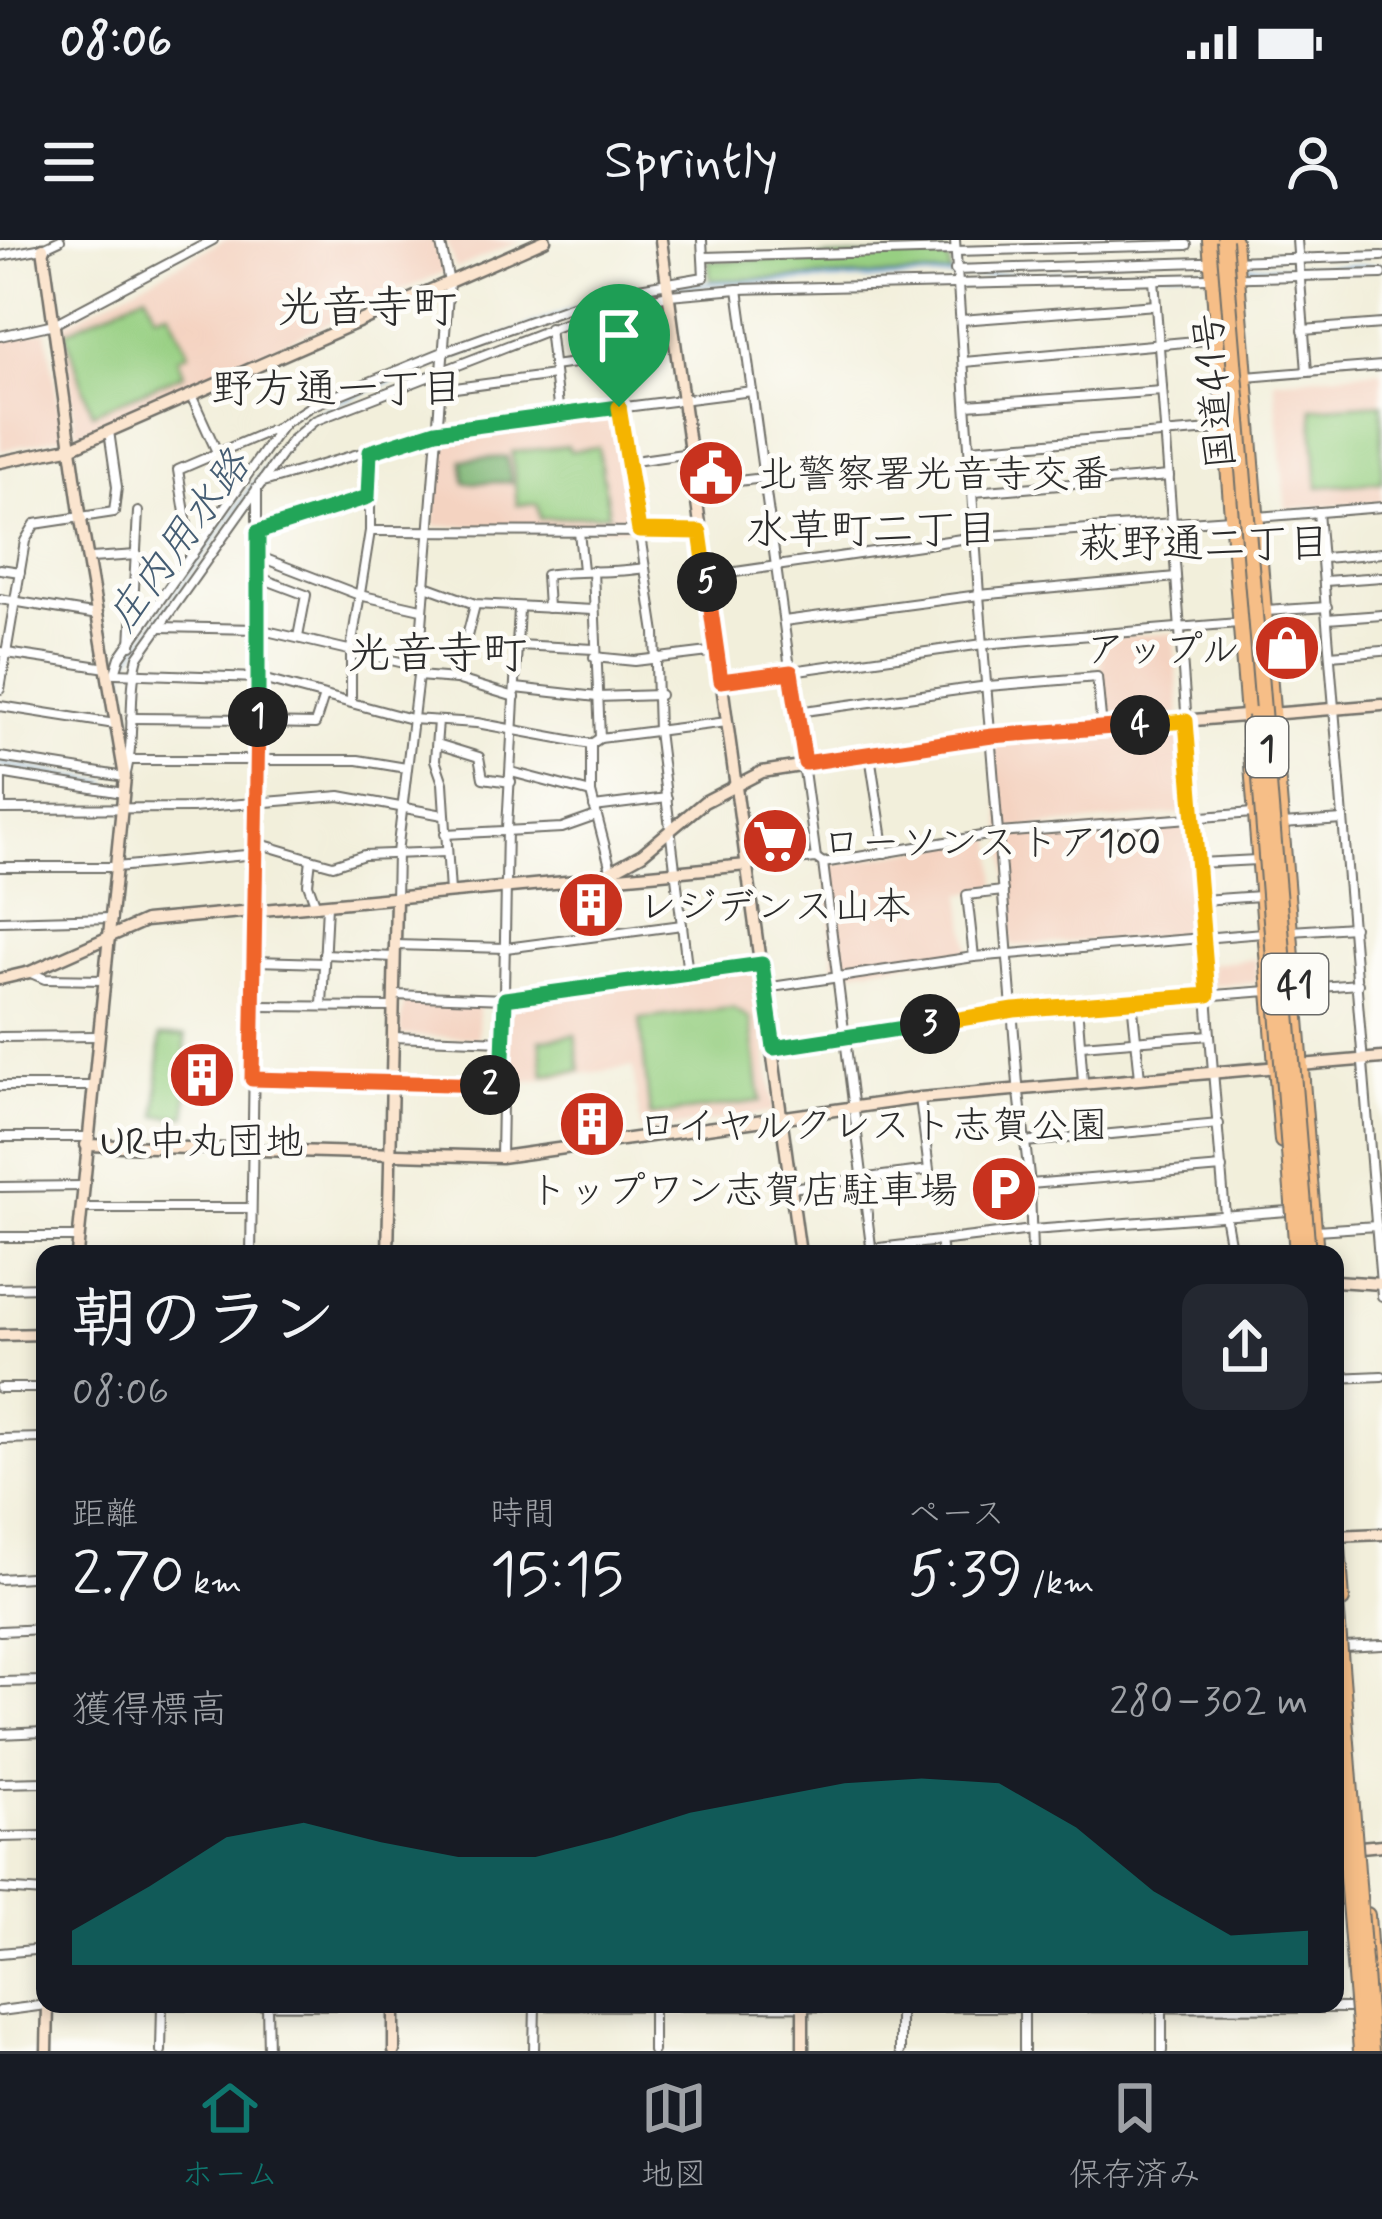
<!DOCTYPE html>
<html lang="ja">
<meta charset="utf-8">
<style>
:root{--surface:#171b24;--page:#242831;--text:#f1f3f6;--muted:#9ea1a6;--line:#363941;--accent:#0f766e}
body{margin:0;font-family:Mynerve,"Klee One",sans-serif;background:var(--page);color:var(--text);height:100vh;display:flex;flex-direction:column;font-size:45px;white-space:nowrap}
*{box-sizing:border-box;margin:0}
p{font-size:39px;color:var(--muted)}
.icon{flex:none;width:66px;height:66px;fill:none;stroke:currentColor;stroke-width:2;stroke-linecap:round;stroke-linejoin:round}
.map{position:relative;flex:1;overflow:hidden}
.details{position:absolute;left:36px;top:1005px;width:1308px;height:768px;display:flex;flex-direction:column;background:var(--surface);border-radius:24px;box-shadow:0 6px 18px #0003}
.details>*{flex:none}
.pin{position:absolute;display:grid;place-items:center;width:102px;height:102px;color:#fff;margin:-123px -51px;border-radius:50% 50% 50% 0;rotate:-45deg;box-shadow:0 0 12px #0007}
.pin .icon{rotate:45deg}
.km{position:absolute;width:60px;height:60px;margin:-30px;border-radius:50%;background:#222;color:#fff;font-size:33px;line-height:60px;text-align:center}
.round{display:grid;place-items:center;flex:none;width:126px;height:126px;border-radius:24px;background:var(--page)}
.overview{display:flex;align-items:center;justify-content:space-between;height:204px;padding:0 36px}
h1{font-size:66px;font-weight:600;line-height:90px}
.figures{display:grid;grid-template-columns:repeat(3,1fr);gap:18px;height:204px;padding:12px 36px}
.figures div{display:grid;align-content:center}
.figures b{font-size:60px;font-weight:600}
.figures small{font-size:33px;font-weight:400}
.figures p{font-size:33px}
.chart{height:336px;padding:24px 36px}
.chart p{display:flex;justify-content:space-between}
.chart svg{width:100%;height:216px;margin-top:12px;fill:var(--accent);opacity:.7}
.status{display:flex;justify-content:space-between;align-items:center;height:84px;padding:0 60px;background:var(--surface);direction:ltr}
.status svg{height:33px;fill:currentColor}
header{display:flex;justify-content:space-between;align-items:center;height:156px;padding:0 36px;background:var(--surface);font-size:54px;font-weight:600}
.tab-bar{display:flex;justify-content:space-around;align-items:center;height:168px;border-top:3px solid var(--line);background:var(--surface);font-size:33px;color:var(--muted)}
.tab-bar a{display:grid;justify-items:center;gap:6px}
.tab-bar .on{color:var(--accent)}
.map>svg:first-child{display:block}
</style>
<div class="status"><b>08:06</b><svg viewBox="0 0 49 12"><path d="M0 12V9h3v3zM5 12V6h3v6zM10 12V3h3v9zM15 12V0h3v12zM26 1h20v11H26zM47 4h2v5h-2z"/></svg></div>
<header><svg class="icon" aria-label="menu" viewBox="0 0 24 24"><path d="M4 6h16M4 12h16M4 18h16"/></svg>Sprintly<svg class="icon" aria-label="person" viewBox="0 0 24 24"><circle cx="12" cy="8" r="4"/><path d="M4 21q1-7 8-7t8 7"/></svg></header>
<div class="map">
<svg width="1382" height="1811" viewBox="0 0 1382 1811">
<rect width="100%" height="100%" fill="#fdfcf7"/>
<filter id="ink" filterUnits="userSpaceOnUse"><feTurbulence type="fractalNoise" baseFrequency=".00833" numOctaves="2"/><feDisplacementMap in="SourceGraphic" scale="24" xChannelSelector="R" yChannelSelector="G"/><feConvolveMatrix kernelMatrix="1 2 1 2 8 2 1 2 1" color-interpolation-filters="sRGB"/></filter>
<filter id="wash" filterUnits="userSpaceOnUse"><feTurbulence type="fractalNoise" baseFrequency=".004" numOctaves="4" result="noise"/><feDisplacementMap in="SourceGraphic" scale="48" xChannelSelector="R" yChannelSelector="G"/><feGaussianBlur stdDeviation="2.7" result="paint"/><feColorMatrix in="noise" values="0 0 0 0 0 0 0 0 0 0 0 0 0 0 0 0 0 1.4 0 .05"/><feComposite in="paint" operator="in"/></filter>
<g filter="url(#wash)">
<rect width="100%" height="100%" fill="#f2efdb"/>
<g fill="#f4d3c1">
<polygon points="224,0 433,0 444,32 79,193 75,189 63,85"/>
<polygon points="445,0 521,0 456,29"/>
<polygon points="46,90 64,196 0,211 0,100"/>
<polygon points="1382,130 1382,262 1286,269 1274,140"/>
<polygon points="614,171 634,285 631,288 434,286 439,195"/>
<polygon points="1174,393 1180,475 1105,480 1099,398"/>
<polygon points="1180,488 1191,573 1002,590 993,504"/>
<polygon points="1188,581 1199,694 1011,706 1005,595"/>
<polygon points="991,597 994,600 997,646 962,654 969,713 835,733 826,626"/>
<polygon points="1255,719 1256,743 1212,745 1210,724"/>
<polygon points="754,729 774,869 771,872 641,892 633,827 507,844 508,762"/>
<polygon points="404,760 479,762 478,798 400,795"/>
</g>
<g fill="#97cf82" stroke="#617d56" stroke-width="3">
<polygon points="948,13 951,34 710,40 708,21"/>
<polygon points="146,53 155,74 169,71 189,113 178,118 184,134 92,173 65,92"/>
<polygon points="1382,163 1382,242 1318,247 1312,168"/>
<polygon points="568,206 570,211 598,207 609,274 540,279 538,264 517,265 512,212"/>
<polygon points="732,768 750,778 761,861 650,876 640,779"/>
<polygon points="575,795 580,831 544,835 540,800"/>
<polygon points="160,796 185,796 187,876 157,876"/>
</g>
<polygon fill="#79b270" stroke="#526e4e" stroke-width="3" points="507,217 511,242 465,243 462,220"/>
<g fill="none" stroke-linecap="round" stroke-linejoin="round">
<g stroke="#6da8de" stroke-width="3">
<polyline points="1240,27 1382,26"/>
<polyline points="670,48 717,43 1206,29"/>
<polyline points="125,486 124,426 269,223 303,183 345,159 576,69 661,50"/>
<polyline points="0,524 107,543"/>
</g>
</g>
</g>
<g filter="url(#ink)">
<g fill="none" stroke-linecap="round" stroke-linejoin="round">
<defs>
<g id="street">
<polyline points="955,0 979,355 1018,844 1030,944 1032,1014"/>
<polyline points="1297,0 1307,132"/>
<polyline points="955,11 1187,5"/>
<polyline points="0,16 43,8 60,0"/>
<polyline points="703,17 955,10"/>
<polyline points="955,30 1382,16"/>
<polyline points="1154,39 1210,795 1225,975 1232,1014"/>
<polyline points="738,49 816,618"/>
<polyline points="605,68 655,393 658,491 688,734"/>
<polyline points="961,80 1156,65"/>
<polyline points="549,88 559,175"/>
<polyline points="1303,90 1382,84"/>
<polyline points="0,96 54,84 213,0"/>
<polyline points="964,122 1218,99"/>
<polyline points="553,126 611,118"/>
<polyline points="1246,137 1382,126"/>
<polyline points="440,150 554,135"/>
<polyline points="191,155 217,212 245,240"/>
<polyline points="967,165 1162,151"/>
<polyline points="970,209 1224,189"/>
<polyline points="627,222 690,213"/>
<polyline points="260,243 436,191 752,151"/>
<polyline points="695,246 764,238"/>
<polyline points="974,252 1169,236"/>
<polyline points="1318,272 1382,1056"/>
<polyline points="1258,277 1382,267"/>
<polyline points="370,291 701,292"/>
<polyline points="258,292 368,257"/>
<polyline points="579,292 583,330"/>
<polyline points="192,315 178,230 283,185"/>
<polyline points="258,316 359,355 421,369"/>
<polyline points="91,318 137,315"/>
<polyline points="1324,318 1382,313"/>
<polyline points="0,329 20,332"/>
<polyline points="593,331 600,498 591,504 591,553 611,630"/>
<polyline points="708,336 975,297 1231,279"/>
<polyline points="258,337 306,355 298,397"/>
<polyline points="1325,341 1382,337"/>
<polyline points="423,345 475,364 593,370"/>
<polyline points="0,359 98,375"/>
<path d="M548,368L546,335C579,329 611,334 644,328"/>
<polyline points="1266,371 1327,367"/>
<polyline points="1327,379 1382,375"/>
<polyline points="784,381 979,355 1176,337"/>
<polyline points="159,387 258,389 417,426"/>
<polyline points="131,405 138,272"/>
<polyline points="518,405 594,409"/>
<polyline points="0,412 107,428"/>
<polyline points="1330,415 1382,411"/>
<polyline points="594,417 635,421 717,411"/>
<polyline points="115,433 120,417 283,184 311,166 443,112 609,53 704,37 702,0"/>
<polyline points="115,433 258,438 411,479 477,483 591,504"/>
<polyline points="418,436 456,439 515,457"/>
<polyline points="456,439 475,365"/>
<polyline points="721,441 983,404 1238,383"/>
<polyline points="516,448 597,457 660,455"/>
<polyline points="0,449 25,301 35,284 114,272 117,247 109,191"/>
<polyline points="351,462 351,409 370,291 370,212"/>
<polyline points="0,466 115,484"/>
<polyline points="797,472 988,446 1097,437 1102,488"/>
<polyline points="131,478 258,479"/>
<polyline points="438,481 435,520 443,543 450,652"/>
<polyline points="258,483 315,484 324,456"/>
<polyline points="600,498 727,482"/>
<polyline points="437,504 479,517 483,538 511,542"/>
<polyline points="870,515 885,613"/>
<path d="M0,517L125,537C136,498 127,456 138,417L291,201L314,181L605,68L669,55L738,49L1382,34"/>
<polyline points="130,520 358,520 406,528"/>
<polyline points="511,532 591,553"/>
<polyline points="0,533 123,553"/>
<polyline points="1,533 1,569"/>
<polyline points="594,567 667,558"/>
<polyline points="0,569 192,568 340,556 443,575"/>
<polyline points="1282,584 1343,580"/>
<polyline points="445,594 562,588 596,576"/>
<polyline points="257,603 311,619 308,644 316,666"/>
<polyline points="311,619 333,625 364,615 446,612"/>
<polyline points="823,623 999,593 1253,573"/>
<polyline points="1199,623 1257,620"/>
<polyline points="747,625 816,618 823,623 872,1014"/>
<polyline points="0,627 116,627 257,614"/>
<polyline points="396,659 397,613 418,436 449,42 440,0"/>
<polyline points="1202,660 1260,656"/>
<polyline points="0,681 112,678"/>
<polyline points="1291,691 1353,687"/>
<polyline points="395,705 506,708 682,685"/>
<polyline points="324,714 395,717"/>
<polyline points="974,717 967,655 1003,651"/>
<polyline points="255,721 324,723"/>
<polyline points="31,733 45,739 104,740"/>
<polyline points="765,748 974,717 1263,693"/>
<polyline points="1295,749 1358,744"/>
<polyline points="394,755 505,759 762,724"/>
<polyline points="1132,760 1140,838"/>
<polyline points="1077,764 1083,842"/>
<polyline points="322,765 327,665"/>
<polyline points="254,766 394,767"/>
<polyline points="0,797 98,796"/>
<polyline points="393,797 504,801"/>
<polyline points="1081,805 1210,795"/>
<polyline points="774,808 1014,770 1268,751"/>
<polyline points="252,839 503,845"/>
<polyline points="0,846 92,846"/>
<polyline points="0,897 87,897"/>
<polyline points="1025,902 1219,884"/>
<polyline points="501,917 507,588 519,369"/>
<polyline points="1030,944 1222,928"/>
<polyline points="0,947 83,946"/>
<polyline points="791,948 929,930 920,858"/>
<polyline points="81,968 251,968"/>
<polyline points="1316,990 1377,986"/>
<polyline points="0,997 78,997"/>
<polyline points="940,1001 942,1014"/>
<polyline points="871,1009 1032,990 1288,971"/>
<polyline points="251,1014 257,614 257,248"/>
<polyline points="0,1048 45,1047"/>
<polyline points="1335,1138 1382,1136"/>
<polyline points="0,1148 45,1148"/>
<polyline points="0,1199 45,1198"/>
<polyline points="0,1339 45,1336"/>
<polyline points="0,1391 45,1389"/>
<polyline points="1345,1407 1382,1405"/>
<polyline points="0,1442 45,1441"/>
<polyline points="0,1494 45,1492"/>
<polyline points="0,1543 45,1542"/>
<polyline points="0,1597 45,1596"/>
<polyline points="0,1649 45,1652"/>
<polyline points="0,1713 45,1709"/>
<polyline points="267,1765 268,1811"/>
<polyline points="653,1765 653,1811"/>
<polyline points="900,1765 900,1811"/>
<polyline points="1162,1765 1162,1811"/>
<polyline points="0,1771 54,1764 1352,1768"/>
<polyline points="161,1811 162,1765"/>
<polyline points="534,1811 535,1765"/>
<polyline points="1024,1811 1024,1765"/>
</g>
<g id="secondary">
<polyline points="661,0 800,1014"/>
<polyline points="43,8 81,280 125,537 77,1014"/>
<polyline points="0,222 73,207 545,0"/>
<polyline points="602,636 642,614 704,562 762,532 992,496 1382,465"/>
<polyline points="0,739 30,732 145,681 747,625"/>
<polyline points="86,905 501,917 920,858 1382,818"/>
<polyline points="388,1014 396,659"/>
<polyline points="1335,1041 1382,1044"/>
<polyline points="0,1095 45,1094"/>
<polyline points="1335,1296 1382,1294"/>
<polyline points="1350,1608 1382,1605"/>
<polyline points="394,1764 394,1811"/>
<polyline points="47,1811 48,1764"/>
<polyline points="803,1811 803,1764"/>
</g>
<g id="highway">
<polyline points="1210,0 1282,901"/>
<polyline points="1234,0 1316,1014"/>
<polyline points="1335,1263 1342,1360"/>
<polyline points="1335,1574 1342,1657"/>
<polyline points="1367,1675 1377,1811"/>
</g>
</defs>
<use href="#street" stroke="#717069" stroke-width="12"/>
<use href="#secondary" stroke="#717069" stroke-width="15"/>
<use href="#highway" stroke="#717069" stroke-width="18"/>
<use href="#street" stroke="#fff" stroke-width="8"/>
<use href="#secondary" stroke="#fbe5cf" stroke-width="10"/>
<use href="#highway" stroke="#f6be87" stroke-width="14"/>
<defs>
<g id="highway-bridge">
<polyline points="1224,0 1308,1014"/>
<polyline points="1255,475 1297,1014"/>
<polyline points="1335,1348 1371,1811"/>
<polyline points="1335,1488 1361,1811"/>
</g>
</defs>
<use href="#highway-bridge" stroke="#717069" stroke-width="18" stroke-linecap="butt"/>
<use href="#highway-bridge" stroke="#f6be87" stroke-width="14"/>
</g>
</g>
<g fill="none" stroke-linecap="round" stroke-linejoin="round" filter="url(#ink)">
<defs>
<polyline id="split-1" points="258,477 258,292 368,257 370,212 436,191 619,167"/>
<polyline id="split-2" points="258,477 252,839 490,845"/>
<polyline id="split-3" points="490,845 502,845 505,759 762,724 774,808 930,784"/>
<polyline id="split-4" points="930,784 1014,770 1208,755 1186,481 1140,485"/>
<polyline id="split-5" points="707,342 721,441 791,432 805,523 992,496 1140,485"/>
<polyline id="split-6" points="619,167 639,291 700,292 707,342"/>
</defs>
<use href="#split-1" stroke="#fff" stroke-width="24"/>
<use href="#split-2" stroke="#fff" stroke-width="24"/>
<use href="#split-3" stroke="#fff" stroke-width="24"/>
<use href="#split-4" stroke="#fff" stroke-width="24"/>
<use href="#split-5" stroke="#fff" stroke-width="24"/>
<use href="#split-6" stroke="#fff" stroke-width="24"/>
<use href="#split-1" stroke="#22a559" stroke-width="15"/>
<use href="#split-2" stroke="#f0652b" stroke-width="15"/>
<use href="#split-3" stroke="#22a559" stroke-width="15"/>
<use href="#split-4" stroke="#f5b400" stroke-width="15"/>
<use href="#split-5" stroke="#f0652b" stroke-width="15"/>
<use href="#split-6" stroke="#f5b400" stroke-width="15"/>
</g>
<defs>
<symbol id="civic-disc" viewBox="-11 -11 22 22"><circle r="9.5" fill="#c8321e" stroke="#fdfcf7"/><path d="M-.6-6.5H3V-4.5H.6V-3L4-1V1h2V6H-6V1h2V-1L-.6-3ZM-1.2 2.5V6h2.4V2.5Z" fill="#fff"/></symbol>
<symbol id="shop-disc" viewBox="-11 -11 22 22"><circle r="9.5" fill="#c8321e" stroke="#fdfcf7"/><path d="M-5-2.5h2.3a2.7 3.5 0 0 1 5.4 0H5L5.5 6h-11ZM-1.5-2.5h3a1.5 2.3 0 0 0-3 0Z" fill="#fff"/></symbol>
<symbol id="supermarket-disc" viewBox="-11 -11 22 22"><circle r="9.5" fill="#c8321e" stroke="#fdfcf7"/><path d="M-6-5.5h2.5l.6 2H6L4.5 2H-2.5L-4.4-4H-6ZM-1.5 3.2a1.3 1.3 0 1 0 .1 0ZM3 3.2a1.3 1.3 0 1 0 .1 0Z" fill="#fff"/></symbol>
<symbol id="building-disc" viewBox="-11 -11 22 22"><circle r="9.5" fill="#c8321e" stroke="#fdfcf7"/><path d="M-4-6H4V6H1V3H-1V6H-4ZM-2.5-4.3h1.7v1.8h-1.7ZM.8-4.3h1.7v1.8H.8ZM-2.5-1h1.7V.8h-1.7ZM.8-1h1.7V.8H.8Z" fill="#fff"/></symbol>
<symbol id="parking-disc" viewBox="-11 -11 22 22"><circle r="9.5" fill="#c8321e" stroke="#fdfcf7"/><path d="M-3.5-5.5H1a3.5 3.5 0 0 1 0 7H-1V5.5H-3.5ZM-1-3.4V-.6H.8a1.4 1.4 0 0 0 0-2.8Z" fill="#fff"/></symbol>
</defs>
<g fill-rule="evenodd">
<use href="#civic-disc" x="673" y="195" width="76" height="76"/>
<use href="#shop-disc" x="1249" y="370" width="76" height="76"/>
<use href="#supermarket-disc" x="737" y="563" width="76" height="76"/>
<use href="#building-disc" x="553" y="627" width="76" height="76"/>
<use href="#building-disc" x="164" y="797" width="76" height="76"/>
<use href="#building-disc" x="554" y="846" width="76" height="76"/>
<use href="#parking-disc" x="966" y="911" width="76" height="76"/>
</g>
<g text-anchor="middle" stroke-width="10" stroke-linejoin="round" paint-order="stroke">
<g fill="#fdfcf7" stroke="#6a6a68" stroke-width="3">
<rect x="1246" y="477" width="42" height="60" rx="9"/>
<rect x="1262" y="714" width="66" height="60" rx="9"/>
</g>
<g font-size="36" font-weight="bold" fill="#2b2b2b">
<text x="1267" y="520">1</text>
<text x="1295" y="757">41</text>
</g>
<g font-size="39" fill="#2b2b2b" stroke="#fdfcf7">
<text transform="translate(1213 151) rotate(-95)" y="14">国道41号</text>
</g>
<g font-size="39" fill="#2b2b2b" stroke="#fdfcf7" text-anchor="start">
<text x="758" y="247">北警察署光音寺交番</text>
<text x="1240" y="422" text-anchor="end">アップル</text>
<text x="822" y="615">ローソンストア100</text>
<text x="638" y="679">レジデンス山本</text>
<text x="638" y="898">ロイヤルクレスト志賀公園</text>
<text x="202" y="914" text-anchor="middle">UR中丸団地</text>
<text x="958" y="963" text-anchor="end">トップワン志賀店駐車場</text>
</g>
<g font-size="42" fill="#2b2b2b" stroke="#fdfcf7">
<text x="337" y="162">野方通一丁目</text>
<text x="872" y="303">水草町二丁目</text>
<text x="1204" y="317">萩野通二丁目</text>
</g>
<g font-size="42" font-style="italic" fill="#455d73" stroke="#fdfcf7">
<text transform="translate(177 300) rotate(-54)" y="15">庄内用水路</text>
</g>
<g font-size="45" fill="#2b2b2b" stroke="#fdfcf7">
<text x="367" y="82">光音寺町</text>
<text x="437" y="428">光音寺町</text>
</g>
</g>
</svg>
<div class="pin" style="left:619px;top:167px;background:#1e9e55"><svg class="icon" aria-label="arrive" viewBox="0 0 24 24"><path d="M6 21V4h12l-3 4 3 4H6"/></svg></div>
<b class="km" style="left:258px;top:477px">1</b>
<b class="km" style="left:490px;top:845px">2</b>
<b class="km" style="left:930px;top:784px">3</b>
<b class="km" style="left:1140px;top:485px">4</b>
<b class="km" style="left:707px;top:342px">5</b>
<section class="details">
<div class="overview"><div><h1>朝のラン</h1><p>08:06</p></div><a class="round"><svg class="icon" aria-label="share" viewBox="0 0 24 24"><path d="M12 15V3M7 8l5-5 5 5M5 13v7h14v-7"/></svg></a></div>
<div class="figures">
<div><p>距離</p><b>2.70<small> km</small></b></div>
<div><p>時間</p><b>15:15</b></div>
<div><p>ペース</p><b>5:39<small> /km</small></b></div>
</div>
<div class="chart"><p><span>獲得標高</span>280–302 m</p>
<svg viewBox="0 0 160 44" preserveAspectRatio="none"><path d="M0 44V37L10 28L20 18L30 15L40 19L50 22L60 22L70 18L80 13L90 10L100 7L110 6L120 7L130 16L140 29L150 38L160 37V44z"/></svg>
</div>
</section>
</div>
<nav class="tab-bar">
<a class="on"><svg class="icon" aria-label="home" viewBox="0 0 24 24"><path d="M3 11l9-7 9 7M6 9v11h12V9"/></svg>ホーム</a>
<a><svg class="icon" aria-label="map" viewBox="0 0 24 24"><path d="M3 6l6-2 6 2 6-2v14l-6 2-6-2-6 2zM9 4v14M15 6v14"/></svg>地図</a>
<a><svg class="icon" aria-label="saved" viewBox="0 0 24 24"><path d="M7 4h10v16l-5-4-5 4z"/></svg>保存済み</a>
</nav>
